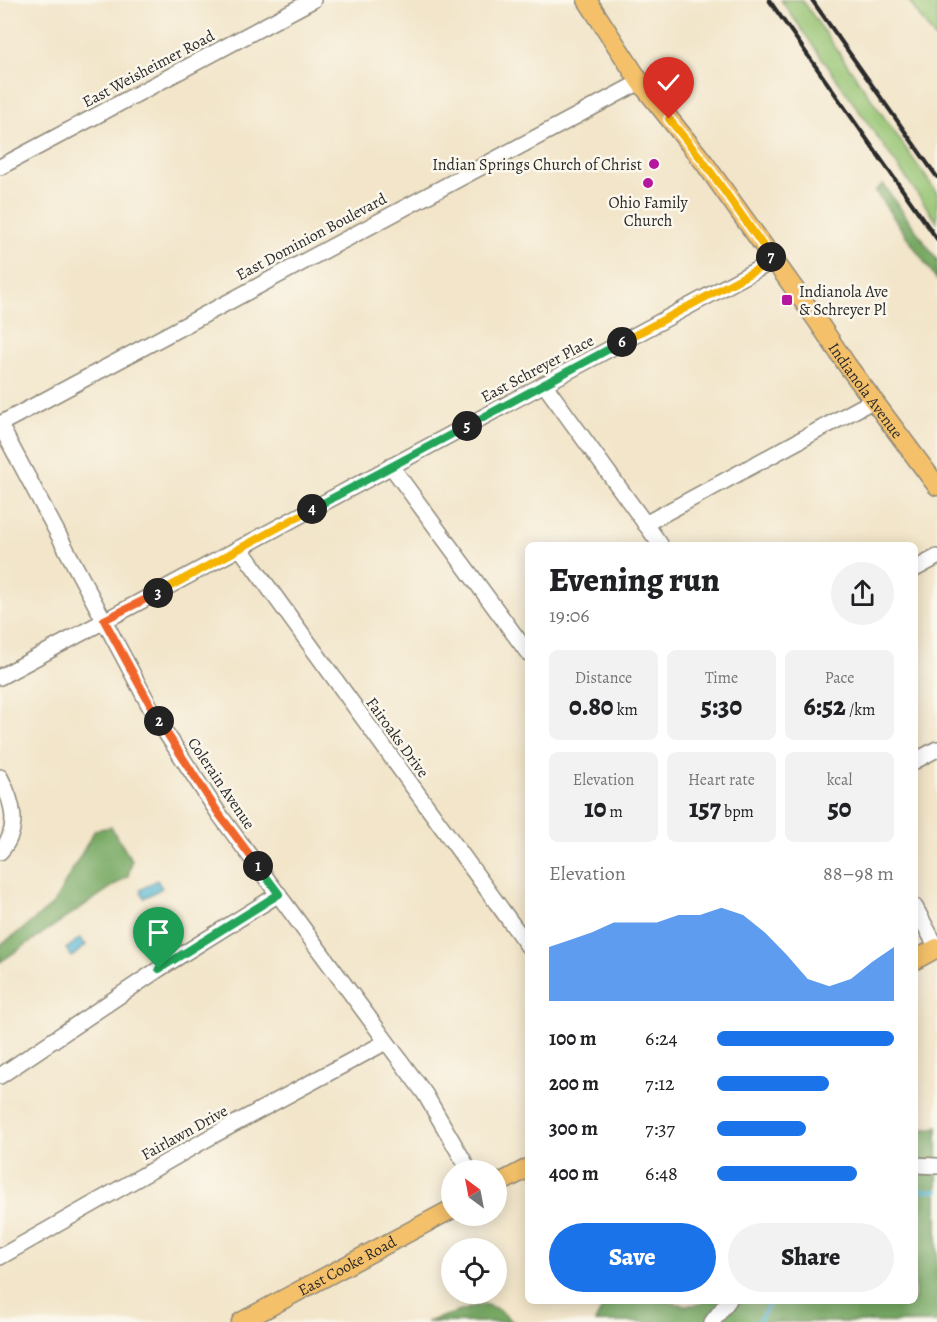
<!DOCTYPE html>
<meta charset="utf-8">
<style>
:root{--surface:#fff;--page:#f2f2f2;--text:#202124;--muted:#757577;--accent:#1a73e8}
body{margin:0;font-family:Alegreya,serif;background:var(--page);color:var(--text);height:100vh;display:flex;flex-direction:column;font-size:22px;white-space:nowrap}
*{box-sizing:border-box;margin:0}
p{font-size:20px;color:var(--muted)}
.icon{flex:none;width:33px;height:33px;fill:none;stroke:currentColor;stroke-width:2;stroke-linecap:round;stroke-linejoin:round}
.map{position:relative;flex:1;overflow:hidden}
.side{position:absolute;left:525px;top:542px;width:393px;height:762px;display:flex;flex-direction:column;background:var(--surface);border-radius:9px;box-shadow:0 3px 15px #0003}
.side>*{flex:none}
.needle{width:39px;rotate:328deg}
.controls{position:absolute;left:441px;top:1160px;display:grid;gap:12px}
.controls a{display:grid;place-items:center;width:66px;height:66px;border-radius:50%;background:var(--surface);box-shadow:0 3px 15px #0003;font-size:30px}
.pin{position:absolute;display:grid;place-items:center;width:51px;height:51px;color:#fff;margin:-62px -26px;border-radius:50% 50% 50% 0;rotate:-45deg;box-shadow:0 0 6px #0007}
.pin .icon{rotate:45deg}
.km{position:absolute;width:30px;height:30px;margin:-15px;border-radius:50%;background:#222;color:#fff;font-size:16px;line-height:30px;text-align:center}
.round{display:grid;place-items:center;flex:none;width:63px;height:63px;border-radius:32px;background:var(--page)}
.overview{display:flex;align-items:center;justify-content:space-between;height:102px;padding:0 24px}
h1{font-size:33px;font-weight:800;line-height:45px}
.stats{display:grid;grid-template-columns:repeat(3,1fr);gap:9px;height:102px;padding:6px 24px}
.stats div{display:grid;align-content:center;border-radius:9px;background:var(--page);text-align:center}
.stats b{font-size:26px;font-weight:800}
.stats small{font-size:16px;font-weight:400}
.stats p{font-size:16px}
.chart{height:168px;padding:12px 24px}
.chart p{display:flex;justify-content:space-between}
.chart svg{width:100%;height:108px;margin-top:6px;fill:var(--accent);opacity:.7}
.primary-button{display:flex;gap:12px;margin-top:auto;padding:12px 24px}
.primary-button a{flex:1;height:69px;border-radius:36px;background:var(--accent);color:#fff;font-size:24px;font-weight:800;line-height:69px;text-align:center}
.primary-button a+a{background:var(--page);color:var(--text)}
ul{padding:0 24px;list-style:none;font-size:20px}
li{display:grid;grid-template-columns:96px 72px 1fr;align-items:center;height:45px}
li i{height:15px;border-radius:8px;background:var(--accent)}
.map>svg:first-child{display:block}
</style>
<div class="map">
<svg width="937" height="1322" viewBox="0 0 937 1322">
<rect width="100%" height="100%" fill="#fbf7ec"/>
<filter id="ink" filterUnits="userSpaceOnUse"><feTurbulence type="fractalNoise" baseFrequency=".0167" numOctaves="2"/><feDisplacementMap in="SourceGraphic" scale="12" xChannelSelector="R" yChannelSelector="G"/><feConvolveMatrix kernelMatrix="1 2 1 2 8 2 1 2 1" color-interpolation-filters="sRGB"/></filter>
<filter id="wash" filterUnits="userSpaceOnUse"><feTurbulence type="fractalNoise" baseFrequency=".008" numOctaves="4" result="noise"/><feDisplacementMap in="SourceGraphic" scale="24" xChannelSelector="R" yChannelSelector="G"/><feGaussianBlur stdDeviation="1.35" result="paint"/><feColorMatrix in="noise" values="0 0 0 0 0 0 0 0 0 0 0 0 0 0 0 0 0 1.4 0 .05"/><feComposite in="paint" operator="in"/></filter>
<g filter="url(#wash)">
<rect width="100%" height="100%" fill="#f2e5c9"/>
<g fill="#94c371" stroke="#60774e" stroke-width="1.5">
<polygon points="781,0 802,0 937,193 937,222"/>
<polygon points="908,0 937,0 937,41"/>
</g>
<g fill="#77a963" stroke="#516a47" stroke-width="1.5">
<polygon points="883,184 937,260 937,280 875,191"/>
<polygon points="111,827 132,861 128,876 0,962 0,945 23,929 53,904 95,830"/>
<path d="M915,1121L922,1129H933L937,1126V1322H595L606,1301H668C679,1306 698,1307 708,1300H915Z"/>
<polygon points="483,1304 498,1309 513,1322 426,1322"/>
</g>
<g fill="#53b5d2" stroke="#3f707e" stroke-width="1.5">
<polygon points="157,880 162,888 144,898 140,890"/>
<polygon points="80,938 86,945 72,957 66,949"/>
</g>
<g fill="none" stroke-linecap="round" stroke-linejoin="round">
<g stroke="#53b5d2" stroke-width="4">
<polyline points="915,1190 937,1191"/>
<polyline points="758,1322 772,1300"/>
</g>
</g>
</g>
<g filter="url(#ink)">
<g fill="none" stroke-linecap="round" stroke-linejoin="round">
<defs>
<g id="minor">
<polyline points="0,167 313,0"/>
<polyline points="544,384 660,544"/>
<polyline points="0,424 640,82"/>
<polyline points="0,425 156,718 219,814 425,1094 469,1170"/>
<polyline points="391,466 528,653"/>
<polyline points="645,524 874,400"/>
<polyline points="240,548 528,946"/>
<polyline points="915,569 937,557"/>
<polyline points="0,677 773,261"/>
<polyline points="915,761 937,749"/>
<path d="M0,777C13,802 21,829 0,852"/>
<polyline points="915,907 937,948"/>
<polyline points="0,1076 159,969 279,894"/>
<polyline points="915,1165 937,1166"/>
<polyline points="0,1257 212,1136 386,1042"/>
<polyline points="712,1322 729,1300"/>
</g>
<g id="major">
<path id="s1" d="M587,0L640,82L703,161L816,319L847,365L937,486"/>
<polyline points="915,960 937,948"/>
<polyline points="496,1185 528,1168"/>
<path id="s2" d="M241,1322L452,1209"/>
</g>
</defs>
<use href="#minor" stroke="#8e887a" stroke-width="18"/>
<use href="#major" stroke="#8e887a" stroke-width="21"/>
<use href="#minor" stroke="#fff" stroke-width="15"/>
<use href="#major" stroke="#f4c16a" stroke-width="18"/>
<g stroke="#2b2b2b" stroke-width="4">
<polyline points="769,0 937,239"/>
<polyline points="812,0 937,177"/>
</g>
</g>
</g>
<g fill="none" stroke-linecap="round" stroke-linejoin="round" filter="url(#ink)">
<defs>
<polyline id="split-1" points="159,969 279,894 258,866"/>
<polyline id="split-2" points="159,721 219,814 258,866"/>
<polyline id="split-3" points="158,593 104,620 159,721"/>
<polyline id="split-4" points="158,593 312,509"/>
<polyline id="split-5" points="312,509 467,426"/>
<polyline id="split-6" points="467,426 622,342"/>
<polyline id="split-7" points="622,342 773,261 771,257"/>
<polyline id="split-8" points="669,119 703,161 771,257"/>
</defs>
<use href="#split-1" stroke="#fff" stroke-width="12"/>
<use href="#split-2" stroke="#fff" stroke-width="12"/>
<use href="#split-3" stroke="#fff" stroke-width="12"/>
<use href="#split-4" stroke="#fff" stroke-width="12"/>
<use href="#split-5" stroke="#fff" stroke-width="12"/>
<use href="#split-6" stroke="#fff" stroke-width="12"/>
<use href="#split-7" stroke="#fff" stroke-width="12"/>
<use href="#split-8" stroke="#fff" stroke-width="12"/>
<use href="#split-1" stroke="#22a559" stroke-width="8"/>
<use href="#split-2" stroke="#f0652b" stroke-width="8"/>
<use href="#split-3" stroke="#f0652b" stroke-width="8"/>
<use href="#split-4" stroke="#f5b400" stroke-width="8"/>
<use href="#split-5" stroke="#22a559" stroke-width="8"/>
<use href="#split-6" stroke="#22a559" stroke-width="8"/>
<use href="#split-7" stroke="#f5b400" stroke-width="8"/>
<use href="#split-8" stroke="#f5b400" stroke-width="8"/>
</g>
<g fill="#b5179e" stroke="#fbf7ec" stroke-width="2">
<circle cx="654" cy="164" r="6"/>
<circle cx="648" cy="183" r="6"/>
<rect x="781" y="294" width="12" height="12" rx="3"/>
</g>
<g text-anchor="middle" stroke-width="5" stroke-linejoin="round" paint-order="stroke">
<g font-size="16" fill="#2b2b2b" stroke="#fbf7ec">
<text transform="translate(148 68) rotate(-28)" y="6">East Weisheimer Road</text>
<text transform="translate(311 236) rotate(-28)" y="6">East Dominion Boulevard</text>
<text transform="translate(537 368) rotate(-28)" y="6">East Schreyer Place</text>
<text dy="6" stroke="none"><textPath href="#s1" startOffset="480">Indianola Avenue</textPath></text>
<text transform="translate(398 737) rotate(54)" y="6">Fairoaks Drive</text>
<text transform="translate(222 783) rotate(56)" y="6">Colerain Avenue</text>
<text transform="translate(184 1132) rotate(-29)" y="6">Fairlawn Drive</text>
<text dy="6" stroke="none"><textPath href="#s2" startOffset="120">East Cooke Road</textPath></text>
</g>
<g font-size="16" fill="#2b2b2b" stroke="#fbf7ec" text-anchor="end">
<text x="642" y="170">Indian Springs Church of Christ</text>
<text x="648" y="208" text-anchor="middle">Ohio Family<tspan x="648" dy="18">Church</tspan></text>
<text x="799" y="297" text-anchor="start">Indianola Ave<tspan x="799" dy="18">&amp; Schreyer Pl</tspan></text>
</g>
</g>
</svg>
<div class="controls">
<a><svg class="needle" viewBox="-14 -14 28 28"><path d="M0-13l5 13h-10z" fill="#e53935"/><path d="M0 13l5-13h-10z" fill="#757577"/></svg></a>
<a><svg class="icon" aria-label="locate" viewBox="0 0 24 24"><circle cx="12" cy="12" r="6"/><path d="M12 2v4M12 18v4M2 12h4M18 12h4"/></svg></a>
</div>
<div class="pin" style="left:159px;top:969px;background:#1e9e55"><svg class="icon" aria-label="arrive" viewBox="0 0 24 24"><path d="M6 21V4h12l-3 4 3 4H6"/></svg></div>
<div class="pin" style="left:669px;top:119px;background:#d93025"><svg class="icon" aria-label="check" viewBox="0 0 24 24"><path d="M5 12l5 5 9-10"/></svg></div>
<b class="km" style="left:258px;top:866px">1</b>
<b class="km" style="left:159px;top:721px">2</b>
<b class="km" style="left:158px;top:593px">3</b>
<b class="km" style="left:312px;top:509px">4</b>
<b class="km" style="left:467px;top:426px">5</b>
<b class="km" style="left:622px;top:342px">6</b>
<b class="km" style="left:771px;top:257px">7</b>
<section class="side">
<div class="overview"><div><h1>Evening run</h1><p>19:06</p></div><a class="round"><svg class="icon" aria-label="share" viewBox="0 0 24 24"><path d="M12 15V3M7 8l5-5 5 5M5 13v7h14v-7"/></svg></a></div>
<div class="stats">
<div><p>Distance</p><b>0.80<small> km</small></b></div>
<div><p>Time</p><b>5:30</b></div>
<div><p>Pace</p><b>6:52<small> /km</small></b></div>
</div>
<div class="stats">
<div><p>Elevation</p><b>10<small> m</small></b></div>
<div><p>Heart rate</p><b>157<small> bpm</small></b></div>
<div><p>kcal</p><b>50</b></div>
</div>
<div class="chart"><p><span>Elevation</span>88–98 m</p>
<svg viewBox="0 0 160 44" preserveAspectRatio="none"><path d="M0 44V22L10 19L20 16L30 12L40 12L50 12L60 9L70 9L80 6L90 9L100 16L110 25L120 35L130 38L140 35L150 28L160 22V44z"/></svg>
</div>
<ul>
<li><b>100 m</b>6:24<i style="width:100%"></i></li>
<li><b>200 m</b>7:12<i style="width:63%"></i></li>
<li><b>300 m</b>7:37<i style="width:50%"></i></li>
<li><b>400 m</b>6:48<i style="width:79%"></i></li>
</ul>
<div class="primary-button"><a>Save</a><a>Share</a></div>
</section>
</div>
